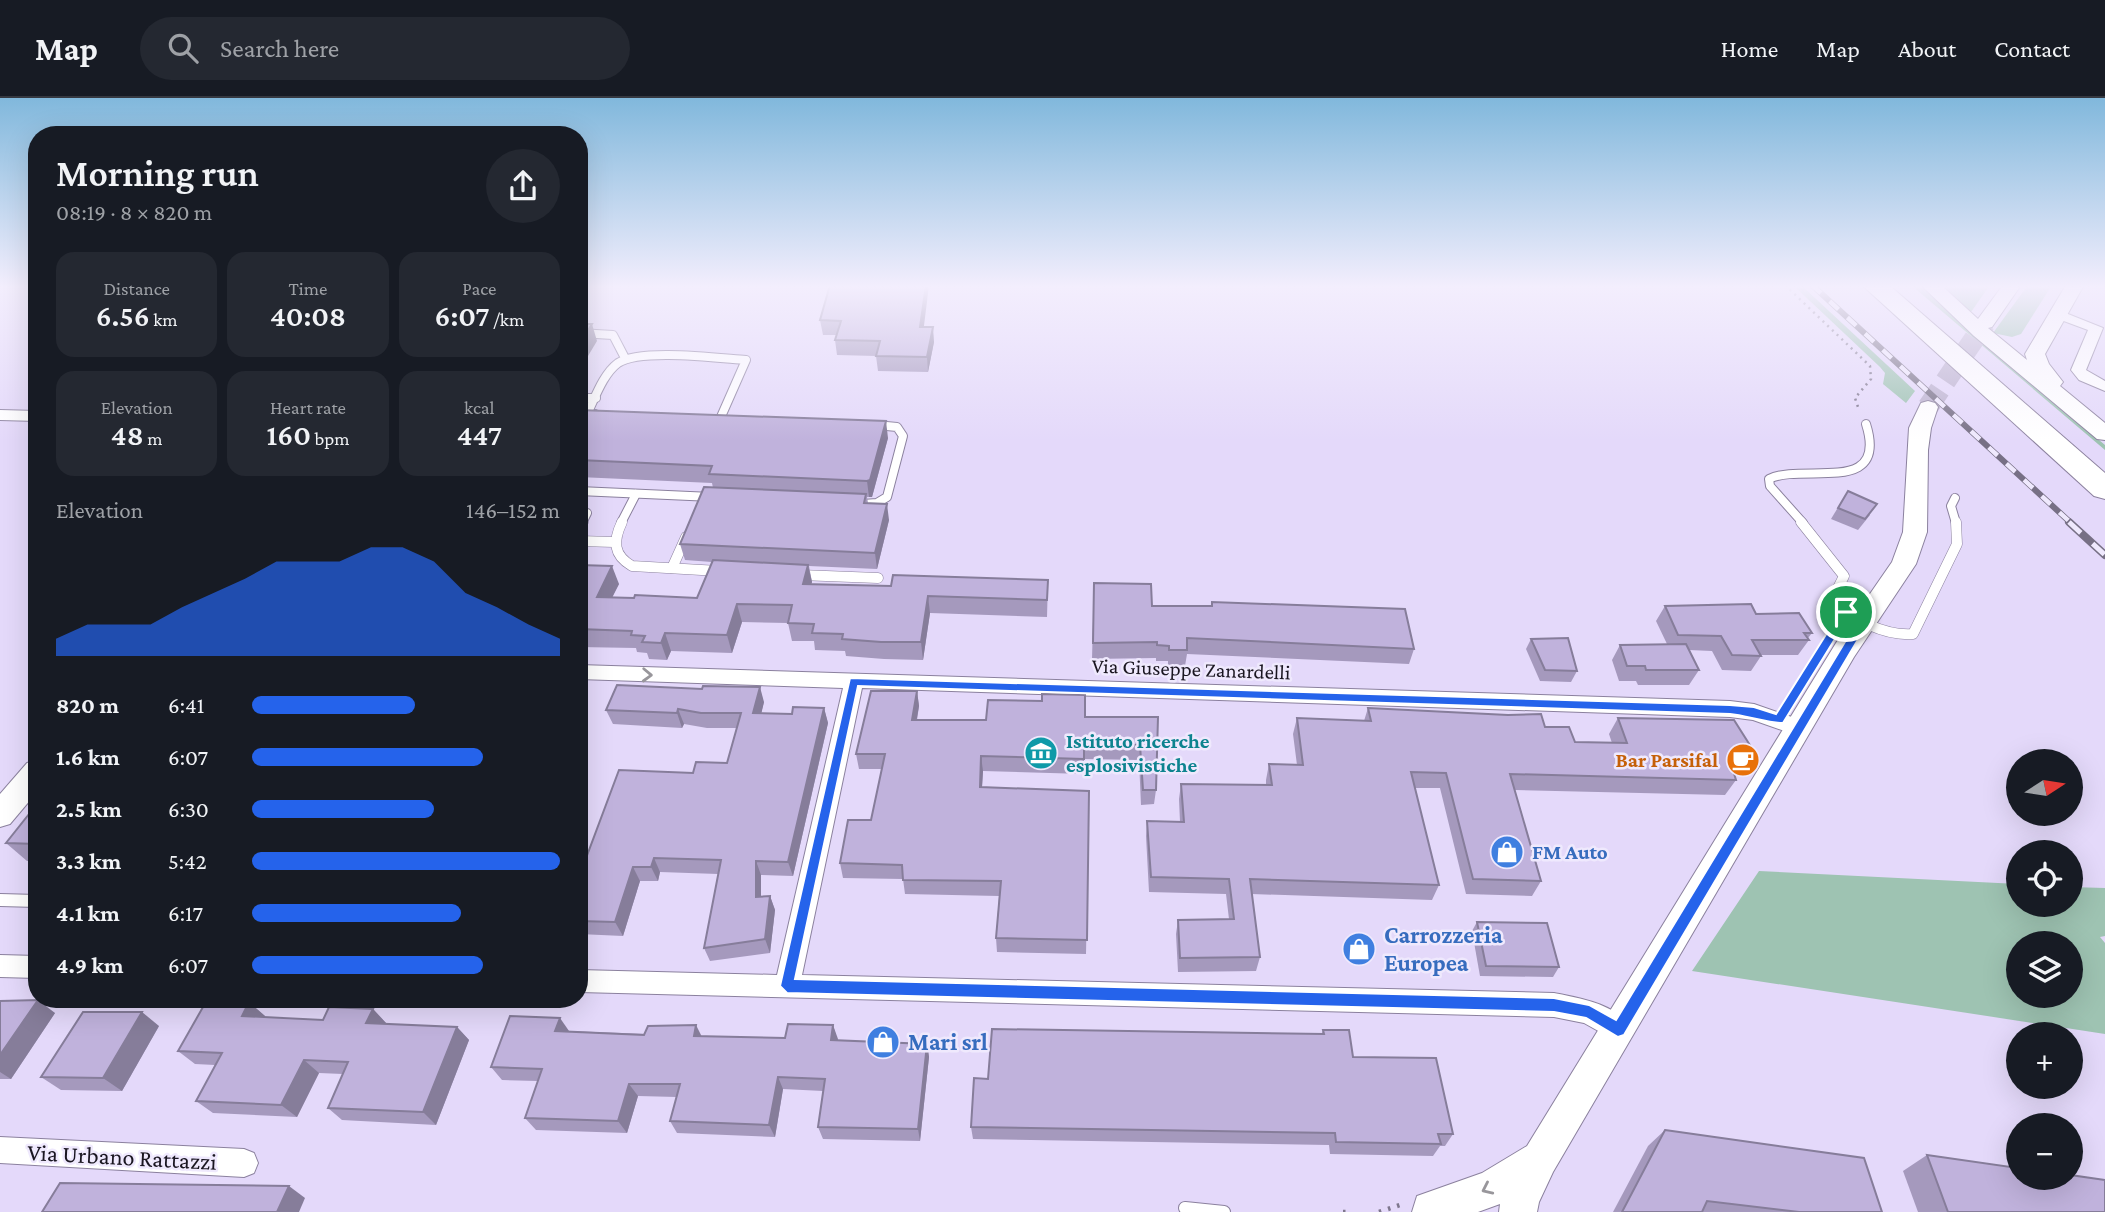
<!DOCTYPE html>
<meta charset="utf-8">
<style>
:root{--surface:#171b24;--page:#242831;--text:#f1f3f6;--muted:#9ea1a6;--line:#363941;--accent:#2563eb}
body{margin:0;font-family:"Crimson Pro",serif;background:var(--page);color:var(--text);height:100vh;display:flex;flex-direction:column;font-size:26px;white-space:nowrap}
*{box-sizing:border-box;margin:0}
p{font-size:23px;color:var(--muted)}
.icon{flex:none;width:38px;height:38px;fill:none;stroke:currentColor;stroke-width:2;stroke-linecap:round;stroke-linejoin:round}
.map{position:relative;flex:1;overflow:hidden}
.drawer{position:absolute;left:28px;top:28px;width:560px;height:882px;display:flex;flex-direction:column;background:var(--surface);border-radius:28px;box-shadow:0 7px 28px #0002}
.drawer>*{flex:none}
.needle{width:46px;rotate:78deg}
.buttons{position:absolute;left:2006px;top:651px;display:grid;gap:14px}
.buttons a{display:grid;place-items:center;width:77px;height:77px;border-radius:50%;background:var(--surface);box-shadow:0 7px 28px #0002;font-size:35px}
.pin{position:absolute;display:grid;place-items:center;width:60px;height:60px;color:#fff;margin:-30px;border:4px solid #fff;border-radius:50%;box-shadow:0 2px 7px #0007}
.round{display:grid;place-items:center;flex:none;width:74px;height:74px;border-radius:37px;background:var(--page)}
.overview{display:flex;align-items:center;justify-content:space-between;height:119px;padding:0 28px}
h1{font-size:38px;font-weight:600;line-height:52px}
.figures{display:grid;grid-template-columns:repeat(3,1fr);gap:10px;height:119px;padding:7px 28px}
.figures div{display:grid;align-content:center;border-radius:18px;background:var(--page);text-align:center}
.figures b{font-size:30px;font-weight:600}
.figures small{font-size:19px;font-weight:400}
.figures p{font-size:19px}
.chart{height:196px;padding:14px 28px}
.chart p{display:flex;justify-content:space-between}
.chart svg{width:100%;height:126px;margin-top:7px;fill:var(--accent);opacity:.7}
ul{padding:0 28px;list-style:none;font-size:23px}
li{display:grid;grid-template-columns:112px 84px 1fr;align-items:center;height:52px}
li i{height:18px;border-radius:9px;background:var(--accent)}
header{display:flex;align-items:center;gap:42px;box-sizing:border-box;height:98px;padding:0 35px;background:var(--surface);border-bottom:2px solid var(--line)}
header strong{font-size:33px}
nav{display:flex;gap:38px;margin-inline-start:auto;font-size:24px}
.search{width:490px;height:63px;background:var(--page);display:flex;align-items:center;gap:18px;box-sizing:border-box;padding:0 24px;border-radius:38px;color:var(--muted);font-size:26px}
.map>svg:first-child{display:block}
</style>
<header>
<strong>Map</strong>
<div class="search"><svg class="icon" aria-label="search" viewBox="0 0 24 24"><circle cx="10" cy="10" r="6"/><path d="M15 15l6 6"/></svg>Search here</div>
<nav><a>Home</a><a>Map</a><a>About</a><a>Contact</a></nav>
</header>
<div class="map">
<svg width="2105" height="1114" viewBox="0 0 2105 1114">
<rect width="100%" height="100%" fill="#e4d9fa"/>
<g fill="#9ec3b2" fill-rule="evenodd">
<polygon points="1793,187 1801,187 1915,293 1906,305 1883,286 1885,275 1880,269"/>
<polygon points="1911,187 1923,187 1996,256 2105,347 2105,352"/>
<polygon points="1937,187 1990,187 1971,214 1961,209"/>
<polygon points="2028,187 2052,187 2021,236 2012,239 1993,235"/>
<path d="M1759,773L2018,786V807H2070V789L2105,790V838L2100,839L2105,845V936L1692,873ZM2070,845V898H2018V845Z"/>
</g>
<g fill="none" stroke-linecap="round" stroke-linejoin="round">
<polyline stroke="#bcb2cf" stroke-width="21" stroke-dasharray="21 10" stroke-linecap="butt" points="1928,309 1985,225"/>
<defs>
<g id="lane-far2">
<polyline points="579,235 613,237 625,260"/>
<polyline points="579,300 596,300"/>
<path d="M595,316H587C595,300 603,276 618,265C640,250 718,260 746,262L720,321"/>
<polyline points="579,393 712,399"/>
<polyline points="1955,400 1951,408 1956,425"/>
<polyline points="863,406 877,405 887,399 903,338 897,329 876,327"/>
<polyline points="579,414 587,415 582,425"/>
<polyline points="621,425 636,396"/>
<path d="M1803,425L1770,388L1769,381C1803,364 1889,399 1866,326"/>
</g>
<g id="lane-far1">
<path d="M622,424C613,443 613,457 632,468L719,473"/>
<path d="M1801,424L1844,478L1833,500C1850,522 1886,538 1913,536L1957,446L1956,424"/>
<polyline points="579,431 583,424"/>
<polyline points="579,443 614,444"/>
<polyline points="672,470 686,439"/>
<polyline points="800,477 878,480"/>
</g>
<g id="lane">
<polyline points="0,802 37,803"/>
<polyline points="1185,1110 1224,1114"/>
</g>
<g id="street">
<polygon points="2058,212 2103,230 2086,272 2105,283 2105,293 2079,282 2071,272 2088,232 2053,219 2051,216"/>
<polygon points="0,312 37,313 37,323 0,322"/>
<path d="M579,567L1730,603L1754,606L1806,624L1809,630L1806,636L1799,638L1753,622L1730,619L862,590L802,877L1554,895C1579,900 1619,906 1631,932L1627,940L1618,944L1584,925L1554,919L579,894V872L777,877L843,590L579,581Z"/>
<polygon points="0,857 37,858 37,880 0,879"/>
<polygon points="0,1039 244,1051 254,1055 258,1065 254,1075 244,1079 0,1065"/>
</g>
<g id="secondary">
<polygon points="1921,187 1941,187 1978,221 2003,187 2021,187 1992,229 1988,230 2027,262 2025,256 2066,187 2084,187 2045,256 2049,266 2063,284 2060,288 2105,325 2105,342 2097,341 1974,238"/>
<polygon points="1928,303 1935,305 1938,309 1931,330 1928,352 1927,434 1916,466 1854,559 1553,1074 1539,1104 1537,1114 1499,1114 1500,1106 1478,1114 1412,1114 1417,1098 1482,1075 1527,1048 1836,545 1892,464 1903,434 1909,330 1921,305"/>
<polygon points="37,662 37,694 10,726 0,729 0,696 27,665"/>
</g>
<polygon id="highway" points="1862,187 1889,187 2105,375 2105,401 2094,398"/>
</defs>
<use href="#lane-far2" stroke="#8b819e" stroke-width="10"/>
<use href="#lane-far1" stroke="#8b819e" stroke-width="11"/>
<use href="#lane" stroke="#8b819e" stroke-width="14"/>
<use href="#street" stroke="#8b819e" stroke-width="2"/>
<use href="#secondary" stroke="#8b819e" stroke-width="2"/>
<use href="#highway" stroke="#8b819e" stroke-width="2"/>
<polyline stroke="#7e778d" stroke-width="2.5" stroke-dasharray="2 4.5" stroke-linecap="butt" points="1785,187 1870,268 1871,281 1855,300 1859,312"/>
<g stroke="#7e778d" stroke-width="4.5" stroke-dasharray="2.5 7" stroke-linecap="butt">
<polyline points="1343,1114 1350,1114"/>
<polyline points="1379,1114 1403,1106"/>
</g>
<use href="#lane-far2" stroke="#fff" stroke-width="8"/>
<use href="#lane-far1" stroke="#fff" stroke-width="10"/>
<use href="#lane" stroke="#fff" stroke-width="12"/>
<use href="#street" fill="#fff" fill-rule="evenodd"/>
<use href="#secondary" fill="#fff" fill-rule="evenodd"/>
<use href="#highway" fill="#fff" fill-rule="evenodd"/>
<defs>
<polyline id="rail-far1" points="1812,187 2071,425"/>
<polyline id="rail" points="2069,424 2105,457"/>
</defs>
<use href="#rail-far1" stroke="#777085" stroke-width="6"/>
<use href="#rail" stroke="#777085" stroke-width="8"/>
<use href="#rail-far1" stroke="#efe9fd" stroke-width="4.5" stroke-dasharray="12" stroke-linecap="butt"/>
<use href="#rail" stroke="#efe9fd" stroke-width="5" stroke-dasharray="16" stroke-linecap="butt"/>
</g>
<g fill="#a599bd">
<polygon points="830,187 923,229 934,244 928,274 878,273 876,258 837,257 835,242 837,237 823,237 820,222"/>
<polygon points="579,312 888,340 872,399 867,399 868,405 889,422 877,471 809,468 812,484 811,486 891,488 1048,482 1047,519 930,515 923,562 884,561 846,558 845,553 815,552 814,543 792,543 788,525 742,524 732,555 671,553 667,562 649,561 647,555 637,554 636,550 579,549 579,467 619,486 612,499 697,500 712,464 685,462 680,446 713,390 712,385 579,379"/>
<polygon points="1848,393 1870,417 1858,432 1831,421"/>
<polygon points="1094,485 1152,508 1212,508 1212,504 1414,551 1409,566 1187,556 1185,568 1168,567 1168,563 1156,563 1156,560 1092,561"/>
<polygon points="1665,508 1756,516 1812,535 1808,540 1809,542 1798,557 1760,557 1761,558 1751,573 1722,572 1712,553 1689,552 1699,572 1689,587 1638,587 1636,583 1619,583 1612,562 1620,547 1667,546 1656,523"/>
<polygon points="1531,541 1577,573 1571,584 1540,583 1526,551"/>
<polygon points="917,593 919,608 917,622 986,622 1085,619 1158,619 1156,692 1154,706 1141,707 1139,662 1084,661 1084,676 983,673 982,689 1089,693 1086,856 997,854 996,840 999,798 905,796 903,781 843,780 840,765 871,722 882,671 859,671 856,656"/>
<polygon points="764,604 761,615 792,616 824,610 828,625 793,778 761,777 761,799 770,798 775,812 770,855 710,863 704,850 718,776 660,774 658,783 640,783 623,838 579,836 579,779 693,675 727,665 737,630 707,630 684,626 682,630 613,626 606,612"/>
<polygon points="1368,610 1545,629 1575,644 1612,645 1609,636 1618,620 1741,668 1733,673 1736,682 1725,697 1515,692 1541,783 1532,798 1466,796 1440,690 1415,690 1439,787 1432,802 1252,796 1260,859 1256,873 1178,874 1176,836 1178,822 1229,821 1226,796 1149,794 1146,738 1147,723 1180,724 1179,701 1181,686 1266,687 1266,682 1269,666 1297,667 1293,636 1297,620 1364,623"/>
<polygon points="37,706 37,763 27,763 6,745"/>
<polygon points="1477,824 1559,869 1553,879 1480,878 1472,833"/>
<polygon points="0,903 55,915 11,981 0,981"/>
<polygon points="249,904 265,918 264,919 323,922 373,911 386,925 385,926 457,929 469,942 436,1027 342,1022 328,1010 343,976 319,975 297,1019 213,1015 196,1003 215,967 195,966 178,953"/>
<polygon points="833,927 837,942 927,946 929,959 920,1043 823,1041 818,1029 823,993 783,991 775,1039 677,1035 670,1023 677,999 638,998 627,1035 536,1032 525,1020 538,983 502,982 491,969 569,933 702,938 785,940"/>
<polygon points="159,928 122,993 61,992 41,979"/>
<polygon points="1323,932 1353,959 1453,1036 1445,1048 1440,1048 1433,1058 1330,1056 1329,1047 973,1041 971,1029 988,981 1322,935"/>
<polygon points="1665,1032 1882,1114 1613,1114 1648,1048"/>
<polygon points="1927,1057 2105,1114 1918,1114 1903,1073"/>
</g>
<g fill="#867d9a">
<polygon points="926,187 929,187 922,244 920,229"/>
<polygon points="592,226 597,243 579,273 579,247"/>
<polygon points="933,229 934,244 928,274 927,259"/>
<polygon points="886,323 888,340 872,399 869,399 867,383"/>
<polygon points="887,406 889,422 877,471 875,455"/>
<polygon points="808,467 812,484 806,503 803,486"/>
<polygon points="612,468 619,486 604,516 597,499"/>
<polygon points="928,498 930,515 923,562 921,544"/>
<polygon points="737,506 742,524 732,555 727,537"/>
<polygon points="665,535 671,553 667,562 661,545"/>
<polygon points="760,589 764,604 758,630 753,615"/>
<polygon points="917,593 919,608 914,637 912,622"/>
<polygon points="824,610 828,625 793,778 788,764"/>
<polygon points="678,611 684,626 682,630 677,615"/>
<polygon points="579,646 587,663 579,685"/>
<polygon points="1753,652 1741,668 1720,682 1731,666"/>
<polygon points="981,658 983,673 981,704 980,689"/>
<polygon points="654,760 660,774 658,783 651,769"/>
<polygon points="756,763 761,777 761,813 756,799"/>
<polygon points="633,769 640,783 623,838 615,824"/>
<polygon points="770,798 775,812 770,855 765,841"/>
<polygon points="38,902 55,915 11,981 0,974 0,957"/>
<polygon points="249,904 265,918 257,932 242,918"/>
<polygon points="373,911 386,925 379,939 366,925"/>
<polygon points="142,914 159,928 122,993 103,980"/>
<polygon points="560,920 569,933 565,947 555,933"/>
<polygon points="696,927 703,941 694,938"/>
<polygon points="833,927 838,941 835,955 831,942"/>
<polygon points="457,929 469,942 436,1027 423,1014"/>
<polygon points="927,946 929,959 920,1043 918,1031"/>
<polygon points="304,962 319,975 297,1019 281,1007"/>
<polygon points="778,979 783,991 775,1039 769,1027"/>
<polygon points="629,986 638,998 627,1035 618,1023"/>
<polygon points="289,1088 305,1100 299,1114 277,1114"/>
</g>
<g fill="#c0b2dc" stroke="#867d9a" stroke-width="2">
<polygon points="830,187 926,187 920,229 933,229 927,259 876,258 880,243 835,242 841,223 820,222"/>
<polygon points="579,226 592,226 579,247"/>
<polygon points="579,312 886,323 870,382 867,383 709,376 712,368 579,362"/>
<polygon points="704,389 866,396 864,405 887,406 875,455 680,446"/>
<polygon points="1848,393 1877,406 1865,421 1838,410"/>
<polygon points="713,462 808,467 803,486 891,488 893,477 1048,482 1047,502 928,498 921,544 881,544 842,541 843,536 812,535 814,526 788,525 792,507 737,506 727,537 665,535 661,545 642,544 645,538 631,537 632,533 579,531 579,467 612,468 597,499 634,500 635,497 697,500"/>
<polygon points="1094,485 1151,486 1152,508 1212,508 1212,504 1405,511 1414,551 1187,540 1187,552 1169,552 1169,548 1157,547 1157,544 1093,545"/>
<polygon points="1751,506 1756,516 1799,515 1812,535 1804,535 1809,542 1752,542 1761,558 1732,557 1721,538 1678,537 1665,508"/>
<polygon points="1568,540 1577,573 1545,572 1531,541"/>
<polygon points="1686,546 1699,572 1646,572 1645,568 1627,568 1620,547"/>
<polygon points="617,587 702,591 703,588 760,589 753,615 792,616 793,609 824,610 788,764 756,763 756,799 770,798 765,841 704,850 721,762 654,760 651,769 633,769 615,824 579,823 579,779 619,672 693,675 696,664 727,665 741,615 701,615 678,611 677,615 606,612"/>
<polygon points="871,593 917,593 912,622 986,622 988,602 1042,603 1042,596 1085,597 1085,619 1158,619 1156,692 1143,692 1140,647 1084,646 1084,661 981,658 980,689 1089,693 1087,842 996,840 1001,783 903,782 902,767 840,765 848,722 871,722 885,656 856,656"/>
<polygon points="1368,610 1508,617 1541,616 1545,629 1569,629 1575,644 1627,645 1618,620 1734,622 1753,652 1731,666 1736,682 1510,676 1541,783 1473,781 1446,675 1411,674 1439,787 1250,781 1260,859 1180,860 1178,822 1234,821 1229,781 1151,779 1147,723 1184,724 1181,686 1272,687 1269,666 1303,667 1297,620 1371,623"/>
<polygon points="37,706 37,746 6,745"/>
<polygon points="1477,824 1547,825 1559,869 1486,868"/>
<polygon points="38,902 0,957 0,903"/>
<polygon points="207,902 249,904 242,918 323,922 329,909 373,911 366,925 457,929 423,1014 328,1010 348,964 304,962 281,1007 196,1003 222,955 178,953"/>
<polygon points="83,914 142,914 103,980 41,979"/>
<polygon points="510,918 560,920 555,933 644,937 648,928 696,927 694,938 785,940 788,926 833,927 831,942 927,946 918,1031 818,1029 825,981 778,979 769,1027 670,1023 680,986 629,986 618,1023 525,1020 542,971 491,969"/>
<polygon points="992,931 1324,936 1323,932 1349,932 1353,959 1436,960 1453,1036 1438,1036 1441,1046 1336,1044 1335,1035 971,1029 974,980 988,981"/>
<polygon points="1665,1032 1864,1060 1882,1114 1799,1114 1707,1103 1702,1114 1622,1114"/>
<polygon points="1927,1057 2018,1070 2018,1080 2070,1080 2070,1077 2105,1082 2105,1114 1948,1114"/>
<polygon points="60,1085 289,1088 277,1114 42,1114"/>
</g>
<defs><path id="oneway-chevron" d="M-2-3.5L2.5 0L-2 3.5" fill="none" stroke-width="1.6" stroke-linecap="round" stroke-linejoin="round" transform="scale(1.75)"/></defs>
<g stroke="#98969b">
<use href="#oneway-chevron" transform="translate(647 577) rotate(2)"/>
<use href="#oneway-chevron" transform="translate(1487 1091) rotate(155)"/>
</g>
<linearGradient id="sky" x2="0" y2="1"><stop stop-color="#81b8dc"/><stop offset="0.55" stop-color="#f3eefd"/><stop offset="1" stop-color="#f3eefd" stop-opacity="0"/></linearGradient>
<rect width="2105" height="343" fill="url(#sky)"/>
<path fill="#2563eb" stroke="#fff" stroke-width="2" fill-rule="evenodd" d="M1846,510L1869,523L1624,937L1618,939L1586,920L1554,914L787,895L780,888L850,580L1730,607L1754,609L1776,616L1842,511ZM1848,520L1857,524L1616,922L1589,907L1554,900L795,881L858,588L1730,616C1743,617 1774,626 1783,625Z"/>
<defs>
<symbol id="museum-disc" viewBox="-11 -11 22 22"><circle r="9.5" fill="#0f9aa8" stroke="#efe9fd"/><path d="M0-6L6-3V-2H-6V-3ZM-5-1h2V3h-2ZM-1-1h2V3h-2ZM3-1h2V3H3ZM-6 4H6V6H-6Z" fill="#fff"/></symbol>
<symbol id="cafe-disc" viewBox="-11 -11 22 22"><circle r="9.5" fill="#e8710a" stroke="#efe9fd"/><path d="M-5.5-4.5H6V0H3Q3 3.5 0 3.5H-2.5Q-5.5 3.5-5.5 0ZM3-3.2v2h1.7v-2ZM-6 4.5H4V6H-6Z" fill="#fff"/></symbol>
<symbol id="shop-disc" viewBox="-11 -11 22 22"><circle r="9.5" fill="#3f7fe0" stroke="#efe9fd"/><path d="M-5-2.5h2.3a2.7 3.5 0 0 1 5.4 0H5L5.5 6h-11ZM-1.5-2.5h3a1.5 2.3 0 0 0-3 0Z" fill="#fff"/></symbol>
</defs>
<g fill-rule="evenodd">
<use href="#museum-disc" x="1022" y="636" width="38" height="38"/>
<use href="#cafe-disc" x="1724" y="643" width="38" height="38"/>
<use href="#shop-disc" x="1488" y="735" width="38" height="38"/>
<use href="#shop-disc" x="1340" y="832" width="38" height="38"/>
<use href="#shop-disc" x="864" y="925" width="38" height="38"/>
</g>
<g text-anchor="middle" stroke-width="5" stroke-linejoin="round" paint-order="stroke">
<g font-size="21" fill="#1a1621" stroke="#efe9fd">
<text transform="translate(1191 571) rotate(2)" y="7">Via Giuseppe Zanardelli</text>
</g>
<g font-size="21" font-weight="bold" fill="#0d838f" stroke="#efe9fd" text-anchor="start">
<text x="1066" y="650">Istituto ricerche<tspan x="1066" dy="24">esplosivistiche</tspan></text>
</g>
<g font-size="21" font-weight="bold" fill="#c56008" stroke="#efe9fd" text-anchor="end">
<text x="1718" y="669">Bar Parsifal</text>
</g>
<g font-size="21" font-weight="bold" fill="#366cbe" stroke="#efe9fd" text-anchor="start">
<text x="1532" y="761">FM Auto</text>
</g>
<g font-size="24" font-weight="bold" fill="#366cbe" stroke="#efe9fd" text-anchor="start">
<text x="1384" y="845">Carrozzeria<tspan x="1384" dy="28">Europea</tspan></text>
<text x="908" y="952">Mari srl</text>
</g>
<g font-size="24" fill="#1a1621" stroke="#efe9fd">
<text transform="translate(122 1059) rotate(3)" y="8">Via Urbano Rattazzi</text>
</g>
</g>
</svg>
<div class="buttons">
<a><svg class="needle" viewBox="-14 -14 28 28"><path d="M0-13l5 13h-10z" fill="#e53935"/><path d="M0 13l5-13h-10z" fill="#9ea1a6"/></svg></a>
<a><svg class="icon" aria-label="locate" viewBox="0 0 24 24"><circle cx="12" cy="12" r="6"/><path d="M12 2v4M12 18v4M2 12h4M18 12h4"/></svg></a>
<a><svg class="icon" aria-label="layers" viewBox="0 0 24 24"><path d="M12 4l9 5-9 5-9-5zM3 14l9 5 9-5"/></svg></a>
<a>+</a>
<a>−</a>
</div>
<div class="pin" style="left:1846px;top:514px;background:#1e9e55"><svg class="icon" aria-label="arrive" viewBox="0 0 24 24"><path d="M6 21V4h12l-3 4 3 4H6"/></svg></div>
<section class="drawer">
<div class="overview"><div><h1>Morning run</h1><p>08:19 · 8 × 820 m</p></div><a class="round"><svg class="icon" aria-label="share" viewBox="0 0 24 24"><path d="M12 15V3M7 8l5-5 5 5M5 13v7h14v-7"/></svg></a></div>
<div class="figures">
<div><p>Distance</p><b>6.56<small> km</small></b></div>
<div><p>Time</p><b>40:08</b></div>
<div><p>Pace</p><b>6:07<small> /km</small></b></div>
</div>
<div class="figures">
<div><p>Elevation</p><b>48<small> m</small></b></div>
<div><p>Heart rate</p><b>160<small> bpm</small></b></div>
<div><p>kcal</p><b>447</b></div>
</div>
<div class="chart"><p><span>Elevation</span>146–152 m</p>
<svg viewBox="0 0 160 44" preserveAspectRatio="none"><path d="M0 44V38L10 33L20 33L30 33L40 27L50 22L60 17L70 11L80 11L90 11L100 6L110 6L120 11L130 22L140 27L150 33L160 38V44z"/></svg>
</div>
<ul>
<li><b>820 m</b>6:41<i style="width:53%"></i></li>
<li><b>1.6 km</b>6:07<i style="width:75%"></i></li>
<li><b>2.5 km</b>6:30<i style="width:59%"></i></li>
<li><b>3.3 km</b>5:42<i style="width:100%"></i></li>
<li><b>4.1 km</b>6:17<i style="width:68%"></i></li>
<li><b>4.9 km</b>6:07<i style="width:75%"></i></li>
</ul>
</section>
</div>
